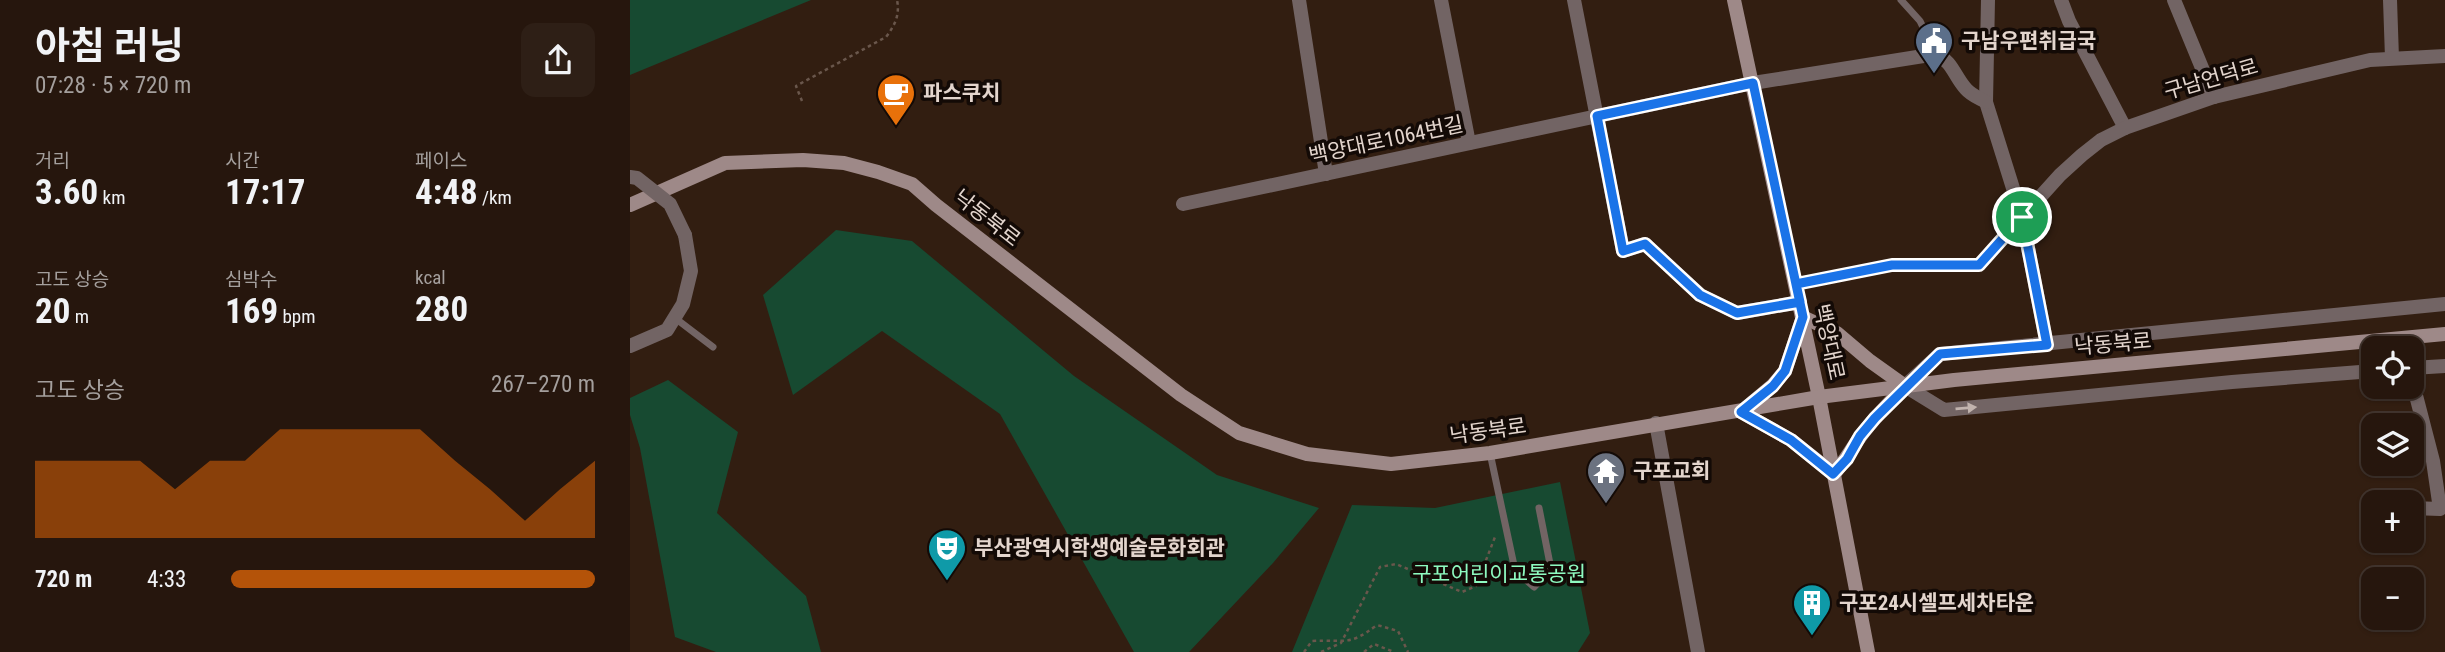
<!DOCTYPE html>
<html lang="ko">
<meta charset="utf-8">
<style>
:root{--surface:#26160d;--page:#2e1f16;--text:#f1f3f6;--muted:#a49f9d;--line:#42352e;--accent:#b45309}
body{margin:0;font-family:"Roboto Condensed","Noto Sans KR",sans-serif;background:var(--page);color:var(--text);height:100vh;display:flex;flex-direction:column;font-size:26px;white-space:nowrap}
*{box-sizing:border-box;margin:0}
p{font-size:23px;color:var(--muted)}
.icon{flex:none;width:38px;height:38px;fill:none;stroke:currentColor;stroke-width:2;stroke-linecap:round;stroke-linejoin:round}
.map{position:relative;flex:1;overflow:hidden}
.panel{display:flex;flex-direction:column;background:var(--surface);width:630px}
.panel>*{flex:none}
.controls{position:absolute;left:1731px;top:336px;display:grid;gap:14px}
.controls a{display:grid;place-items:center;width:63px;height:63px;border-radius:14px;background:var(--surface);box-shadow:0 2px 5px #0004,0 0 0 2px var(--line);font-size:35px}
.pin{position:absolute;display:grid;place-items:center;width:60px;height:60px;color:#fff;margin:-30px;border:4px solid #fff;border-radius:50%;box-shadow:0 2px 7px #0007}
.round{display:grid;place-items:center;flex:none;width:74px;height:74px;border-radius:14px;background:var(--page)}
.headline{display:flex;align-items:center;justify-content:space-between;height:119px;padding:0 35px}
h1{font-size:38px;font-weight:700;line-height:52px}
.figures{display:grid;grid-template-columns:repeat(3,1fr);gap:10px;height:119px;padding:7px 35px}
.figures div{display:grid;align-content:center}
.figures b{font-size:35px;font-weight:700}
.figures small{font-size:19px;font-weight:400}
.figures p{font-size:19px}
.chart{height:196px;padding:14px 35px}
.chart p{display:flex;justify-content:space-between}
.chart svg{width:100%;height:126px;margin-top:7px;fill:var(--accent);opacity:.7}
ul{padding:0 35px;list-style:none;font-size:23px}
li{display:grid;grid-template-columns:112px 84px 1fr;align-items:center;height:52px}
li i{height:18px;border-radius:9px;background:var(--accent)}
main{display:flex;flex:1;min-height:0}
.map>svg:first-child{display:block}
</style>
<main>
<section class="panel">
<div class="headline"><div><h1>아침 러닝</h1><p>07:28 · 5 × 720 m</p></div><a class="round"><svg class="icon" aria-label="share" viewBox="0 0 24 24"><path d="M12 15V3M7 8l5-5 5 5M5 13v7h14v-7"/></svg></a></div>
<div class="figures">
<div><p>거리</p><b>3.60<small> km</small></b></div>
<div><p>시간</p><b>17:17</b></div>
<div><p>페이스</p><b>4:48<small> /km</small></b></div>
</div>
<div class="figures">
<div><p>고도 상승</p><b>20<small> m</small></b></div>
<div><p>심박수</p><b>169<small> bpm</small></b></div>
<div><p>kcal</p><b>280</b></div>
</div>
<div class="chart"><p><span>고도 상승</span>267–270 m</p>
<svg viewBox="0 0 160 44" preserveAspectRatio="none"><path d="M0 44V17L10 17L20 17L30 17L40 27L50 17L60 17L70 6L80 6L90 6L100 6L110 6L120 17L130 27L140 38L150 27L160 17V44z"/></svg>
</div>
<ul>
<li><b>720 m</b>4:33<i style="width:100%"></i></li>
</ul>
</section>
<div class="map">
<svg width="1815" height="652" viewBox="0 0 1815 652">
<rect width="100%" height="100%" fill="#321e11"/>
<g fill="#174a31">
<polygon points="0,0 181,0 0,75"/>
<polygon points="206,230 282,241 444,376 587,475 689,508 643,563 559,652 504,652 370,414 252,331 163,395 133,295"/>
<polygon points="38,380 108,432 87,513 176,596 191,652 86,652 45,637 10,448 0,415 0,398"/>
<polygon points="930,482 960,633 948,652 662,652 722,505 805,508"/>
</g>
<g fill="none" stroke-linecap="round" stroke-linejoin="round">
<g stroke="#6a574c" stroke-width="2.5" stroke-dasharray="3.5 3.5" stroke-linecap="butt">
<path d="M172,101L166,86L256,37C265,25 270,15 267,0"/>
<path d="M674,652L682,641C716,639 718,647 747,625L768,631L778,652"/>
<polyline points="691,652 711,643 750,567 766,564 832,592 846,586 865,537"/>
<polyline points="734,652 744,644 764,652"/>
</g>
<g stroke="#726464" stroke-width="7">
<polyline points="1271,0 1290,21 1306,54"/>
<polyline points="1166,284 1262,265 1349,265 1392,218"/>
<polyline points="45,318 83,347"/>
<polyline points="860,453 885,570 904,587 921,569 909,508"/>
</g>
<g stroke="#726464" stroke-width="14">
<polyline points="669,0 696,174"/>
<polyline points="811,0 839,143"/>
<polyline points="944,0 993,251 1015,244 1070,295 1107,313 1170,302"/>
<polyline points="1358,0 1356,102 1392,217 1417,345"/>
<polyline points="1431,0 1439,21 1495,128"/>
<polyline points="1544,0 1584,97"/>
<polyline points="1760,0 1762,58"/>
<path d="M553,204L1123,83L1306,54C1323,62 1324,76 1336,89C1341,95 1349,98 1356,102"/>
<polyline points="1392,217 1430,175 1452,155 1471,140 1495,128 1584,97 1740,60 1815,56"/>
<polyline points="0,346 37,330 53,304 61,271 55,235"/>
<polyline points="1782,368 1815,366"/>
<polyline points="1743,371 1602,382 1314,410 1275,386 1310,354 1815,304"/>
<polyline points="1782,380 1803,461 1810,509 1782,508"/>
<polyline points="1026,423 1068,652"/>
</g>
<g stroke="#9e8988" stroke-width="14">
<polyline points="1104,0 1189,397 1238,652"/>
<polyline points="0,205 95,163 173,160 214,163 248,172 282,184 306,205 551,395 609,433 677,454 761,464 860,453 1189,397 1324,380 1815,334"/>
<polyline points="1173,317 1207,333 1240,361 1275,386"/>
<polyline points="1112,411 1143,385 1155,371 1173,317"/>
<polyline points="1111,412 1161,440 1204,474"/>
<path d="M1204,474C1215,461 1223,446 1233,433C1246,416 1261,401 1275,386"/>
</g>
<polyline stroke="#726464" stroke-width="14" points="0,177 7,178 40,204 55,235"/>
</g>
<defs><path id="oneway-solid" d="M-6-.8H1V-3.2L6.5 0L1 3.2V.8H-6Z" transform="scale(1.75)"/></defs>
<use fill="#c1b3ae" href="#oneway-solid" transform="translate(1336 408) rotate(-5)"/>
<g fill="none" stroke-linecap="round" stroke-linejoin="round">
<defs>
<polyline id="route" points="1392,217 1349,265 1262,265 1166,284 1170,302 1107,313 1070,295 1015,244 993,251 967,116 1123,83 1173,317 1155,371 1143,386 1111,412 1161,440 1203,474 1217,459 1230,436 1245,418 1310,354 1417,345 1392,217"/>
</defs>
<use href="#route" stroke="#fff" stroke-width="14"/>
<use href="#route" stroke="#1a73e8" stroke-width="9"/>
</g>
<defs>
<symbol id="civic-pin" viewBox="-11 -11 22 30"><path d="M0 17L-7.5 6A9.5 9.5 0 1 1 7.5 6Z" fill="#5c6f8a" stroke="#130a06"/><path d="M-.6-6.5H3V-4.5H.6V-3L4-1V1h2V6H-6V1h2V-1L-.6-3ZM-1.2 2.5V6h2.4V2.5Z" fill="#fff"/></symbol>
<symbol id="cafe-pin" viewBox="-11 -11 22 30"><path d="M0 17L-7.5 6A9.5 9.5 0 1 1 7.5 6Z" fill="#e8710a" stroke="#130a06"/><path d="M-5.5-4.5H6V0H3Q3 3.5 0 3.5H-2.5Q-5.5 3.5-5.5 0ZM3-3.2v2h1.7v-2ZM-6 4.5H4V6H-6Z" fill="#fff"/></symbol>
<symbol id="temple-pin" viewBox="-11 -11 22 30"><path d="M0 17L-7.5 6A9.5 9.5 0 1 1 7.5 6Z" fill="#6b7280" stroke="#130a06"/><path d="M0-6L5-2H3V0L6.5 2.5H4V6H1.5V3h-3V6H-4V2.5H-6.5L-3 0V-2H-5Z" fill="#fff"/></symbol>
<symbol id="theatre-pin" viewBox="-11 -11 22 30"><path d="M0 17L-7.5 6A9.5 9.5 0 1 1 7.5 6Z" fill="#0f9aa8" stroke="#130a06"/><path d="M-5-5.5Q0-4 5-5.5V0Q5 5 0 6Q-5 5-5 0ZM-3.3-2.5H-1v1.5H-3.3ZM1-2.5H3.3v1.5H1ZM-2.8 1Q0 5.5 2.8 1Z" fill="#fff"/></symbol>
<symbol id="building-pin" viewBox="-11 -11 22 30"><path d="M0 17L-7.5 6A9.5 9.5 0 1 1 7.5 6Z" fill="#0f9aa8" stroke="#130a06"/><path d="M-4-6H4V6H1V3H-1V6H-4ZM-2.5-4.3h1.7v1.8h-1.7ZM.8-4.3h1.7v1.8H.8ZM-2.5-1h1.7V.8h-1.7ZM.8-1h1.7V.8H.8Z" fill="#fff"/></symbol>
</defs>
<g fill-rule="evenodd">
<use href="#civic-pin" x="1282" y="19" width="44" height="60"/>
<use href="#cafe-pin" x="244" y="71" width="44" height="60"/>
<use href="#temple-pin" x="954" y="449" width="44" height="60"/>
<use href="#theatre-pin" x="295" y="526" width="44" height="60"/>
<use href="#building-pin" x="1160" y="581" width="44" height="60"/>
</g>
<g text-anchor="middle" stroke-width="7" stroke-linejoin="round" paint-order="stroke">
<g font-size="21" font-weight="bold" fill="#e3d5cd" stroke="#130a06" text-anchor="start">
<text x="1331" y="48">구남우편취급국</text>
<text x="293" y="100">파스쿠치</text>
<text x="1003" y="478">구포교회</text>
<text x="344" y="555">부산광역시학생예술문화회관</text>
<text x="1209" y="610">구포24시셀프세차타운</text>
</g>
<g font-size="21" fill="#e3d5cd" stroke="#130a06">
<text transform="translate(1581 79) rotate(-16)" y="7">구남언덕로</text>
<text transform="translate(756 140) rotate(-12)" y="7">백양대로1064번길</text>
<text transform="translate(357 218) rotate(38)" y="7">낙동북로</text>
<text transform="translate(1199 342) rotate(78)" y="7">백양대로</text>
<text transform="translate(1483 344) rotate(-5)" y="7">낙동북로</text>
<text transform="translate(858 431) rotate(-8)" y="7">낙동북로</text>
</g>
<g font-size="21" fill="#8efac0" stroke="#130a06">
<text x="869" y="581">구포어린이교통공원</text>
</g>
</g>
</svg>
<div class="controls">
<a><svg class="icon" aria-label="locate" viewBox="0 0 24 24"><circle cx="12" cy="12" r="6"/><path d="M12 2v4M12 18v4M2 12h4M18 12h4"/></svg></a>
<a><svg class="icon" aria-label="layers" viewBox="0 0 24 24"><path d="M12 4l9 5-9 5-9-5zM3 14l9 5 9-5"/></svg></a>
<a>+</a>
<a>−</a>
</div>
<div class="pin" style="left:1392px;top:217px;background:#1e9e55"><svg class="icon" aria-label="arrive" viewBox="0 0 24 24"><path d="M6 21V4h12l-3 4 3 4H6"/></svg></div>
</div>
</main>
